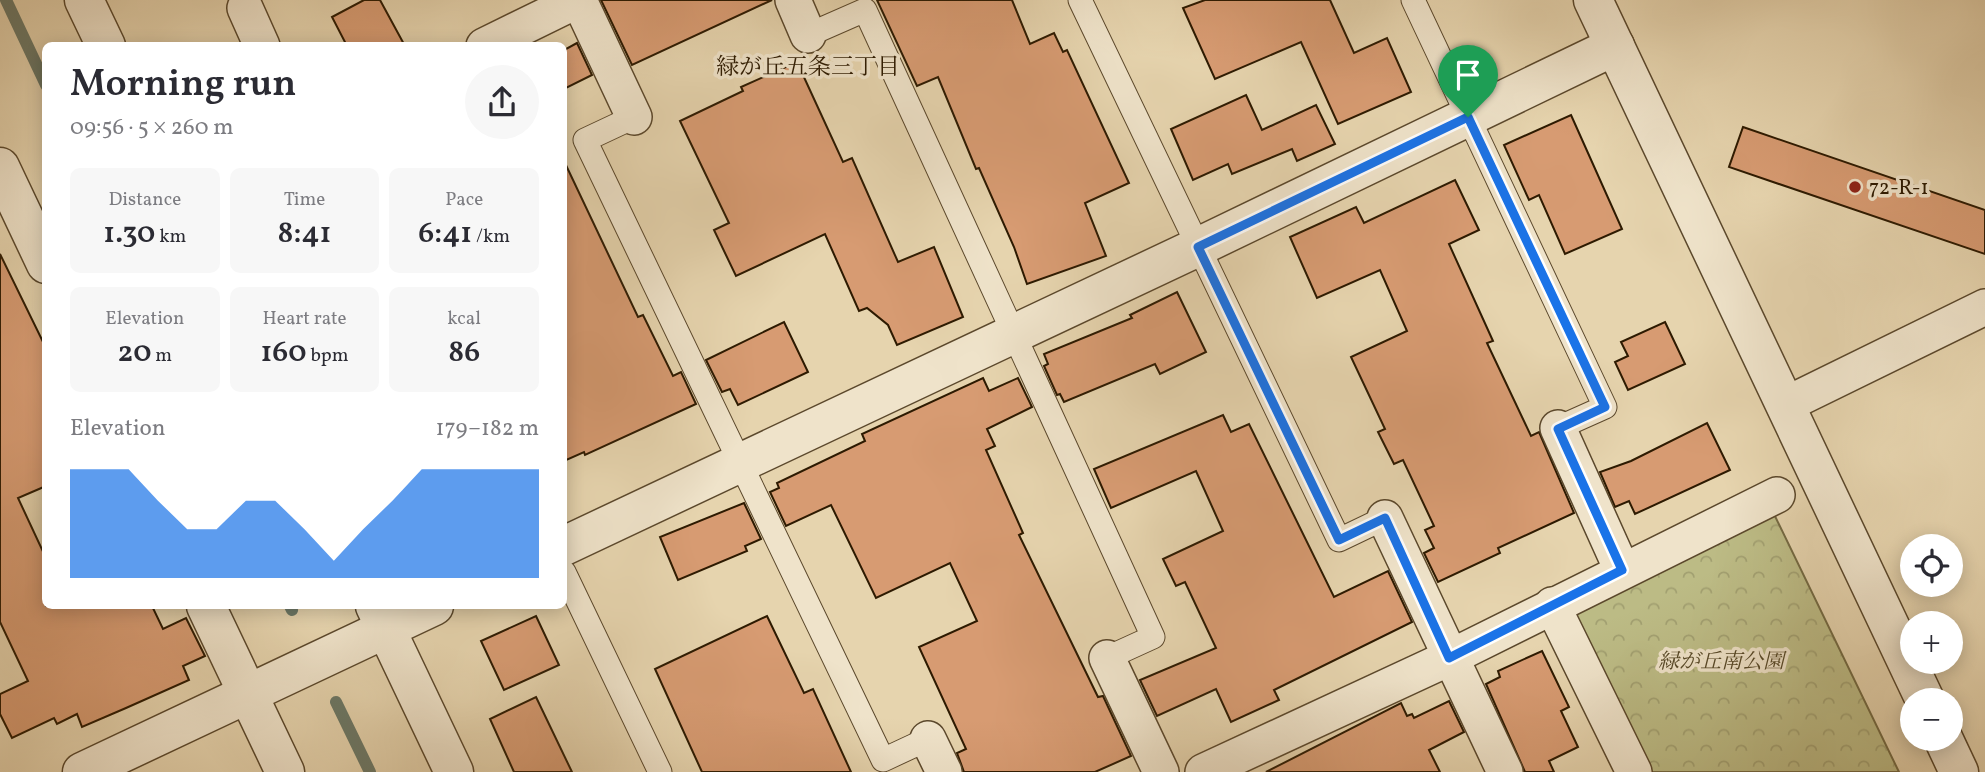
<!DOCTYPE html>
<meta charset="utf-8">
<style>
:root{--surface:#fff;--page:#f7f7f7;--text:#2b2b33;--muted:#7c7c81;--accent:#1a73e8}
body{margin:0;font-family:Vollkorn,"Noto Serif JP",serif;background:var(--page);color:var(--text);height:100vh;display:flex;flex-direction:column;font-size:26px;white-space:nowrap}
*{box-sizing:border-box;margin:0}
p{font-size:23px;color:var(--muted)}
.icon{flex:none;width:38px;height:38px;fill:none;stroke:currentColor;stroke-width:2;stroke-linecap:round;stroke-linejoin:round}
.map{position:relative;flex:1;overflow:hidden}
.panel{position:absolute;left:42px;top:42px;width:525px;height:567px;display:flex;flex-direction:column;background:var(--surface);border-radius:10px;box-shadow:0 4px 18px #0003}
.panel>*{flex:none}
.tools{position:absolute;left:1900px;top:534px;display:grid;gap:14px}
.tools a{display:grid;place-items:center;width:63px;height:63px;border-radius:50%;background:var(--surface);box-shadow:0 4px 18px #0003;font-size:35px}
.pin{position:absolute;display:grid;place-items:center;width:60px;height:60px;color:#fff;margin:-72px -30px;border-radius:50% 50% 50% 0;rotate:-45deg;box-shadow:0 0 7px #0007}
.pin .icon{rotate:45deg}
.round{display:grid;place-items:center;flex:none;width:74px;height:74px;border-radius:37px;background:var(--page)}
.headline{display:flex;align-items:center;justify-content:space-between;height:119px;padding:0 28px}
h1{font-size:38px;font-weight:600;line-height:52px}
.metrics{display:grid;grid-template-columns:repeat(3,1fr);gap:10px;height:119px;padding:7px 28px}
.metrics div{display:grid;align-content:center;border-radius:10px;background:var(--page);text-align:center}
.metrics b{font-size:30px;font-weight:600}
.metrics small{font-size:19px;font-weight:400}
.metrics p{font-size:19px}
.chart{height:196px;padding:14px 28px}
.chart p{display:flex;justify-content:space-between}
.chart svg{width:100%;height:126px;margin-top:7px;fill:var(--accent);opacity:.7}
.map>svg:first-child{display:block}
</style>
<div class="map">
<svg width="1985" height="772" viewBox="0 0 1985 772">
<defs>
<pattern id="park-crowns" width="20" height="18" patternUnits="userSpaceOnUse" patternTransform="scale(1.75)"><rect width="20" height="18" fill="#bcbb85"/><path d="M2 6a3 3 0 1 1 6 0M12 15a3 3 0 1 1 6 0" fill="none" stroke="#a2a071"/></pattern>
</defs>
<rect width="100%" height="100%" fill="#e6d4ae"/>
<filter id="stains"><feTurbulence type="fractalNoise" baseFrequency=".00286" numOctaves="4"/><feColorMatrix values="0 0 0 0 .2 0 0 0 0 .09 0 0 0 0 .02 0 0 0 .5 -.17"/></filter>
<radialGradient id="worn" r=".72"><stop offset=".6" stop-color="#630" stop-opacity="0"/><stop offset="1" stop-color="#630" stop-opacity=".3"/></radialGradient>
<polygon fill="url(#park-crowns)" stroke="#746a43" stroke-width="2" points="1773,512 1899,772 1651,772 1572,609"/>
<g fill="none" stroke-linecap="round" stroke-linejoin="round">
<g stroke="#6c7968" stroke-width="12">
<polyline points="6,0 46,85"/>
<polyline points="290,606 292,610"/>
<polyline points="336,702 370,772"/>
</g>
</g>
<g fill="#d79b72" stroke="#2d1a01" stroke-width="2">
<polygon points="364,0 380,0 405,46 347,46 332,17"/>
<polygon points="601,0 772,0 632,65"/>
<polygon points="877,0 1012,0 1030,44 1054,33 1063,52 1067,50 1129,183 1085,203 1106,256 1027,284 1014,247 979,168 976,169 938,77 917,86"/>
<polygon points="1205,0 1330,0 1354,53 1387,38 1411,92 1338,124 1301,42 1215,79 1183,8"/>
<polygon points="577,43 592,75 564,89 564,50"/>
<polygon points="797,62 843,162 852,158 898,262 934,247 963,317 897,345 888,325 867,308 859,311 825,234 736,276 714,230 729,223 680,121 743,91 741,87"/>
<polygon points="1246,95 1262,130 1316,105 1335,144 1297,161 1292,149 1232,174 1228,164 1193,180 1171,129"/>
<polygon points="1571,115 1622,229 1565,254 1539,195 1529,200 1504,145"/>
<polygon points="1743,127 1985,210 1985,254 1729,167"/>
<polygon points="564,161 638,317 643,315 673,376 681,372 696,404 585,455 584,452 564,461"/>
<polygon points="1455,180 1479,230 1449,244 1493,341 1487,343 1531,436 1539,432 1574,513 1498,548 1500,553 1438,582 1424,553 1434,548 1425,530 1434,526 1403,460 1394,464 1378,432 1385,429 1351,357 1407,331 1380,270 1317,298 1290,237 1356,207 1364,223"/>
<polygon points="0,254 46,348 46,486 18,498 46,558 46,606 152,606 163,629 186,618 205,656 183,666 189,680 126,708 82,727 77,714 57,724 54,718 12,738 0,714 0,694 28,681 0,622"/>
<polygon points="1177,292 1206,352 1160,374 1155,364 1064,402 1060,394 1057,395 1044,366 1048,364 1044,354 1132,318 1130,315"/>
<polygon points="784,322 808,372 738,405 730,389 722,392 706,360"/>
<polygon points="1665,322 1685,364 1628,390 1615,362 1628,356 1621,342"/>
<polygon points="983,378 989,391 1018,378 1032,407 987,429 995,446 986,450 1023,533 1019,535 1098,697 1103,696 1131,756 1095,772 964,772 957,753 966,749 919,647 977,621 950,563 876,598 831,505 786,526 770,492 779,488 777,483 865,441 862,434"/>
<polygon points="1223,415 1231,432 1249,424 1334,597 1388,571 1412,622 1274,690 1279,700 1231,722 1216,689 1157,716 1140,680 1216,648 1185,582 1176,586 1163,559 1223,531 1196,471 1111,508 1094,469"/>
<polygon points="1707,423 1730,470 1635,514 1629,501 1615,507 1600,472 1631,461"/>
<polygon points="744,503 761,539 745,546 747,551 678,580 660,537"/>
<polygon points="536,616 559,665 504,690 481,641"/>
<polygon points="767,616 804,693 813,689 851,772 702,772 655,669"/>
<polygon points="1542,651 1569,707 1561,711 1578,747 1549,761 1554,772 1525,772 1486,684 1500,677 1498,671"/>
<polygon points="536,697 572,772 514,772 490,719"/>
<polygon points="1449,701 1464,732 1429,750 1440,772 1266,772 1401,703 1407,716 1412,714 1414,718"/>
</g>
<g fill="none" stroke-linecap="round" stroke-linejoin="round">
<defs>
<g id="service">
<polyline points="1080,0 1339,540 1385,518"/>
<polyline points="1413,0 1605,407 1558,428"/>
<polyline points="808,35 865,10 1153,637 1107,658"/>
<polyline points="634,117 585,140 883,760 928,739"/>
<polyline points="564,572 660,772"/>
</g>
<g id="pedestrian">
<polyline points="579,0 634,117"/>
<polyline points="793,0 808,35"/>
<polyline points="245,8 262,46"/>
<polyline points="484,46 578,0"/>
<polyline points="1785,405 1985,307"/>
<polyline points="1558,428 1622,570"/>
<polyline points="1385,518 1505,772"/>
<polyline points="1552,605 1634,772"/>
<polyline points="1107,658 1161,772"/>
<polyline points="928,739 944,772"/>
<polyline points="1203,772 1449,658 1777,495"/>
</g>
<g id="minor">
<polyline points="84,0 106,46"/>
<polyline points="1593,0 1925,700"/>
<polyline points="0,167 46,264"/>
<polyline points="564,546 1198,247 1615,46"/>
<polyline points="206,606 285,772"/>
<polyline points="375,606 454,772"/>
<polyline points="1943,738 1959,772"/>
<polyline points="82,772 434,606"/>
</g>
</defs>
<use href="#service" stroke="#5b482c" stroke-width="25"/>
<use href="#pedestrian" stroke="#5b482c" stroke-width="38"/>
<use href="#minor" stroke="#5b482c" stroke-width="41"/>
<use href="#service" stroke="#efe3ca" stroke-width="23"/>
<use href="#pedestrian" stroke="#efe3ca" stroke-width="35"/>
<use href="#minor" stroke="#efe3ca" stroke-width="38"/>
</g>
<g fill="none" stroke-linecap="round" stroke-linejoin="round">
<defs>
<polygon id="route" points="1468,117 1605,407 1558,429 1622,570 1449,658 1385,518 1339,540 1198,247"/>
</defs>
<use href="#route" stroke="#fff" stroke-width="14"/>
<use href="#route" stroke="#1a73e8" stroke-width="9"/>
</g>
<circle fill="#8f2418" stroke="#efe3ca" stroke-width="2.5" cx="1855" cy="187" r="7"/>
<g text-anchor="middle" stroke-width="7" stroke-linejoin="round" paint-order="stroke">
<g font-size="21" fill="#2d1a01" stroke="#efe3ca" text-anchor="start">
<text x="1869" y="194">72-R-1</text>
</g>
<g font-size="21" font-style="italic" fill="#584a29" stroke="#efe3ca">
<text x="1721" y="668">緑が丘南公園</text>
</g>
<g font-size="23" fill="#2d1a01" stroke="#efe3ca">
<text x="808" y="74">緑が丘五条三丁目</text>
</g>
</g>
<rect width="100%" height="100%" filter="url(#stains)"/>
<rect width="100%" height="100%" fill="url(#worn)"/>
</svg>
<div class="tools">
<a><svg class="icon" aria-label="locate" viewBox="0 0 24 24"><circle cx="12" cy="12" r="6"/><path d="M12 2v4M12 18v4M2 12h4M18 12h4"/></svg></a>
<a>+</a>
<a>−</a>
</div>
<div class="pin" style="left:1468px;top:117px;background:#1e9e55"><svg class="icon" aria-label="arrive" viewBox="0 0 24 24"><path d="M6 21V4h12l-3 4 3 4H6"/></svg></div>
<section class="panel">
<div class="headline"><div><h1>Morning run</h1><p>09:56 · 5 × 260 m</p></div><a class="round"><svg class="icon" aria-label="share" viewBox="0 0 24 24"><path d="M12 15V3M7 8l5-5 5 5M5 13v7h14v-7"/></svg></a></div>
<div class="metrics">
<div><p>Distance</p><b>1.30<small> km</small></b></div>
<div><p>Time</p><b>8:41</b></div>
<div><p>Pace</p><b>6:41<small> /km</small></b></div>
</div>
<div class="metrics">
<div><p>Elevation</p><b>20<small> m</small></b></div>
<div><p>Heart rate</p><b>160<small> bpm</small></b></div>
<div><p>kcal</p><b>86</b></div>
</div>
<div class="chart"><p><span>Elevation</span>179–182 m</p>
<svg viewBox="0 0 160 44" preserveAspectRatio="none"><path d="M0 44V6L10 6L20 6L30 17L40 27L50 27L60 17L70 17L80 27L90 38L100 27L110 17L120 6L130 6L140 6L150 6L160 6V44z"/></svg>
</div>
</section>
</div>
